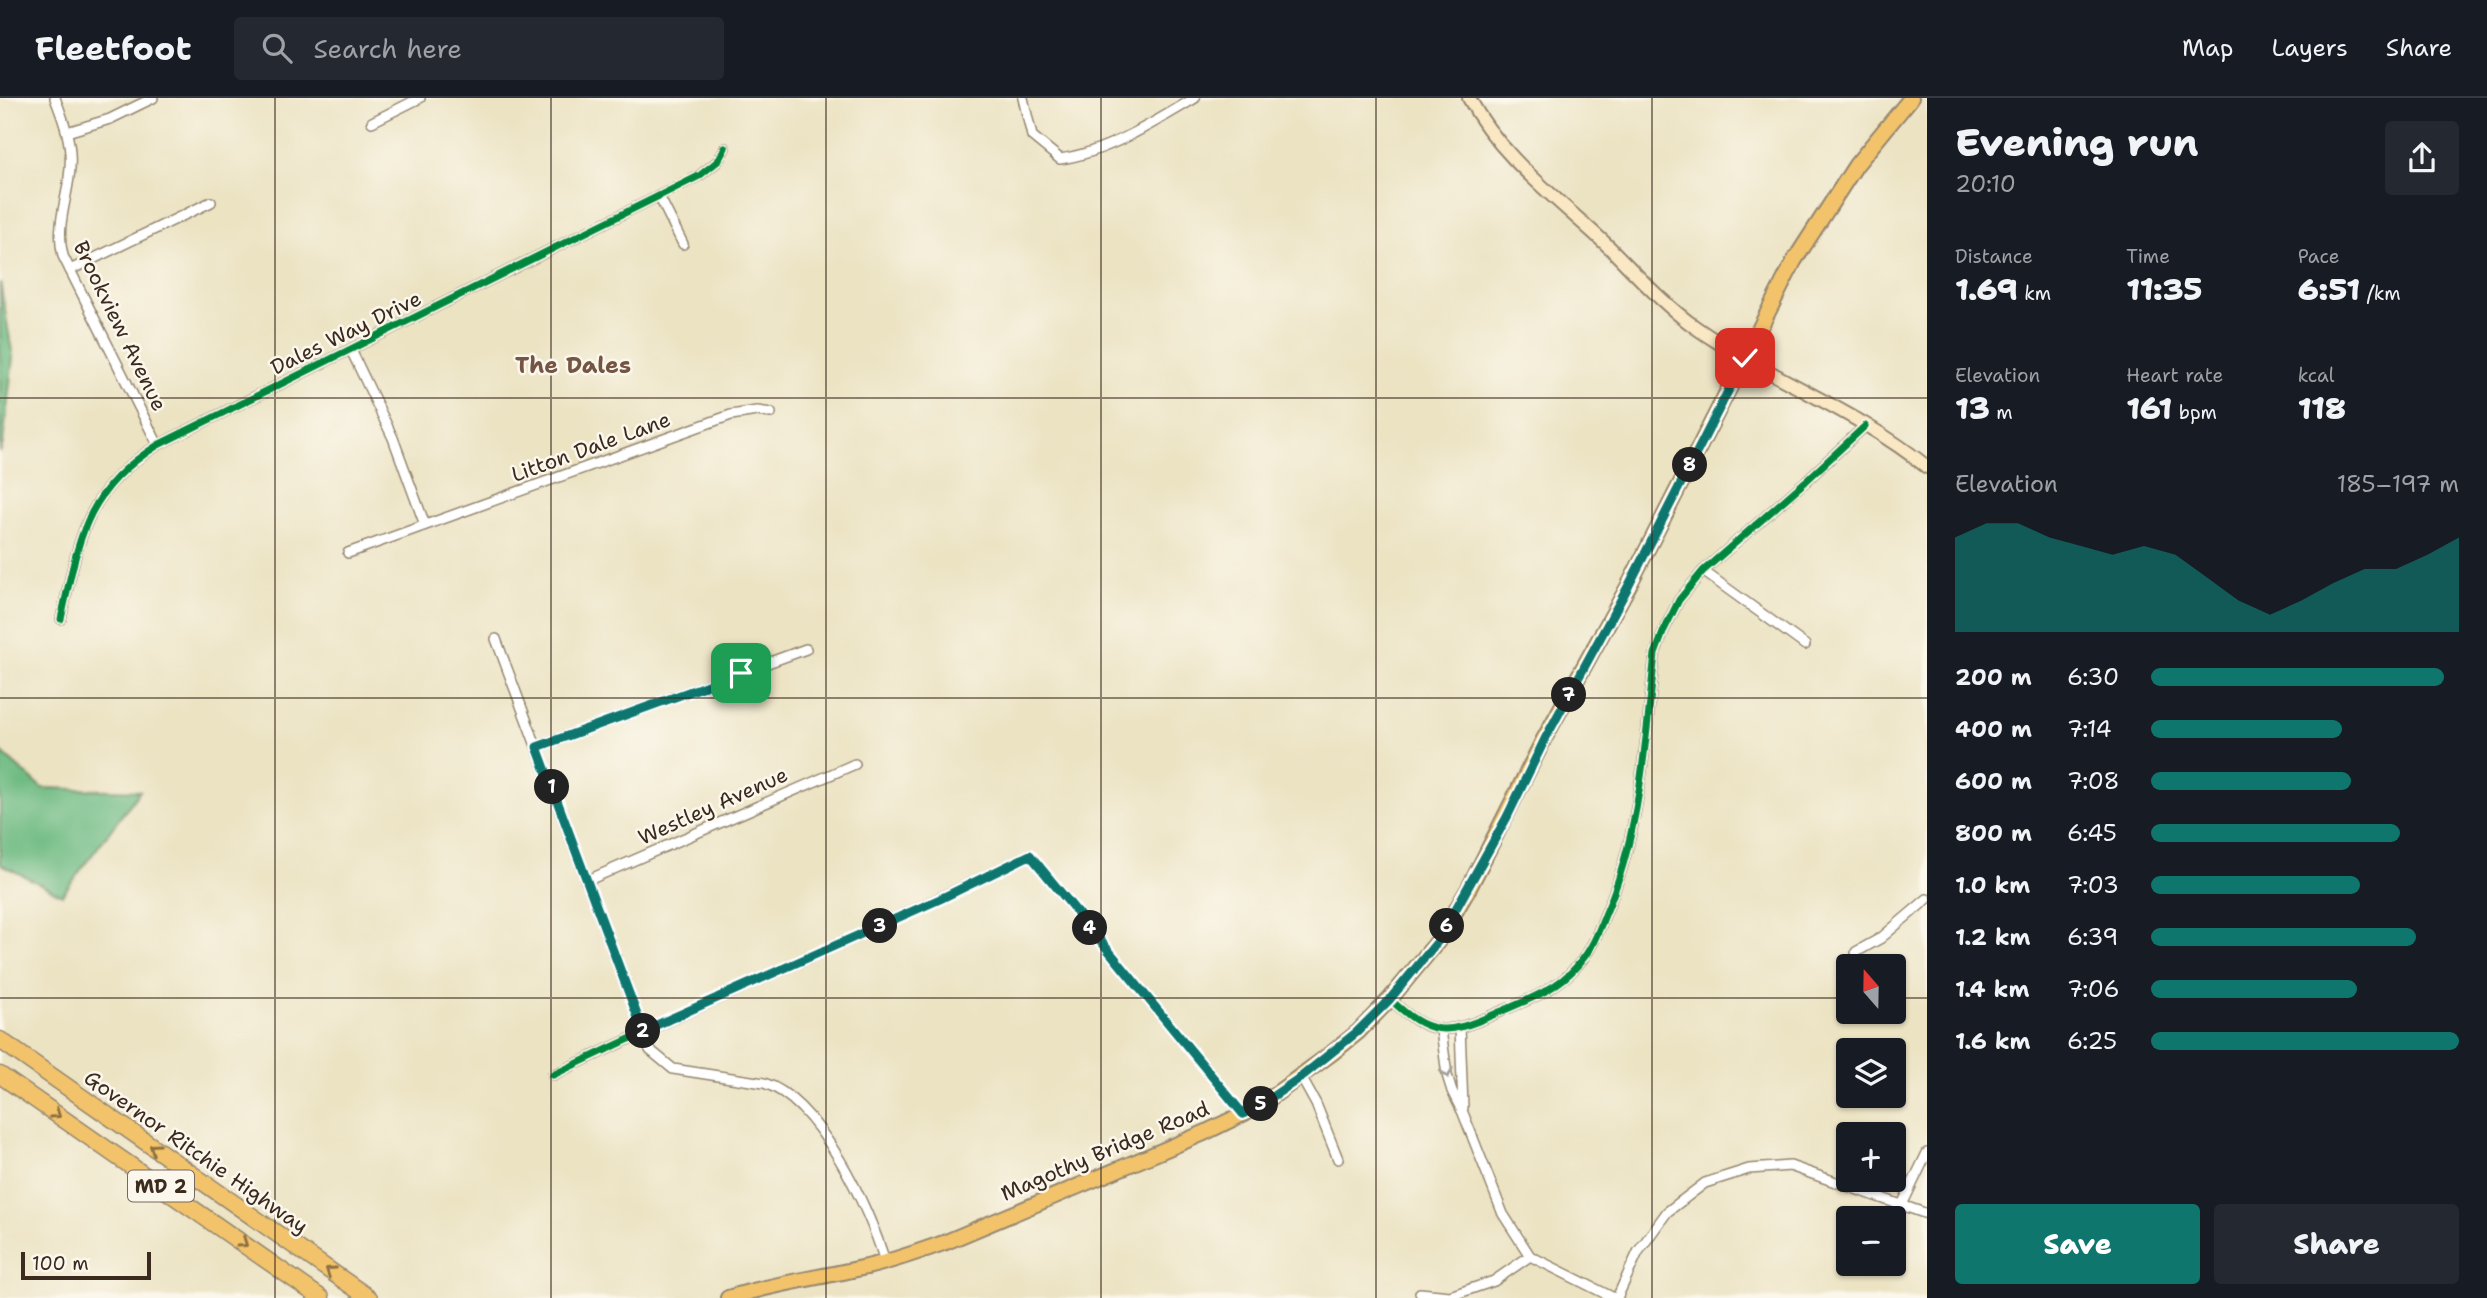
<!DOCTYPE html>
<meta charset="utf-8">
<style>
:root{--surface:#171b24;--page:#242831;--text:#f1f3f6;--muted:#9ea1a6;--line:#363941;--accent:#0f766e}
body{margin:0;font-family:"Shantell Sans",sans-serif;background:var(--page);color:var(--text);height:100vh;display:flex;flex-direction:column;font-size:26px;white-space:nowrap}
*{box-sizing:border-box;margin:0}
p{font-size:23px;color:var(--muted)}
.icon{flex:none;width:38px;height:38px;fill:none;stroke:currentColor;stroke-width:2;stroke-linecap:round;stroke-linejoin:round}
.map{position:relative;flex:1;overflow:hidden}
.drawer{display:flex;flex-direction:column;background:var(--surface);width:560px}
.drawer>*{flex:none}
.needle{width:46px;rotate:340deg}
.fabs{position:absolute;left:1836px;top:856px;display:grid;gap:14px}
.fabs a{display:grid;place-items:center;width:70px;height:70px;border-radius:7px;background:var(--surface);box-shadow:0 2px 5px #0004;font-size:35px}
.scale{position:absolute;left:21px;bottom:18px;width:130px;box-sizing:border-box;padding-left:7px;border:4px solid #3b2a1e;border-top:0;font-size:19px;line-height:24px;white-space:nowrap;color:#3b2a1e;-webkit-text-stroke:5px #fbf7ec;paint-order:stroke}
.pin{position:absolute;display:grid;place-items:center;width:60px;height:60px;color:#fff;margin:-30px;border-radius:14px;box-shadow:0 4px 10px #0006}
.km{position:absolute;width:35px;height:35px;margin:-18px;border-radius:50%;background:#222;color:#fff;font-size:19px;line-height:35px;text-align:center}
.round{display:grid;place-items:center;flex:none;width:74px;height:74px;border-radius:7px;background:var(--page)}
.head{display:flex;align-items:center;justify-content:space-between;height:119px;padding:0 28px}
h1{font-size:38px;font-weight:800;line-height:52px}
.figures{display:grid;grid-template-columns:repeat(3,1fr);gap:10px;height:119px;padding:7px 28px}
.figures div{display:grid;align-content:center}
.figures b{font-size:30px;font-weight:800}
.figures small{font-size:19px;font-weight:400}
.figures p{font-size:19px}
.chart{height:196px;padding:14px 28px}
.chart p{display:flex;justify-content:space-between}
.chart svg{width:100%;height:126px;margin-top:7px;fill:var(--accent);opacity:.7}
.button{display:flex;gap:14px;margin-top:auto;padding:14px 28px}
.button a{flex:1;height:80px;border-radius:7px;background:var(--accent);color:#fff;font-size:28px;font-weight:800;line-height:80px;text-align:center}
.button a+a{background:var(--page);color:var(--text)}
ul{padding:0 28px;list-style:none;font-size:23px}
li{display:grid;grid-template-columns:112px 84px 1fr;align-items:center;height:52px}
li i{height:18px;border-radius:9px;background:var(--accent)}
header{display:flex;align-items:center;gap:42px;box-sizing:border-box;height:98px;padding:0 35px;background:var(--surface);border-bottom:2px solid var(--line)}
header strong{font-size:33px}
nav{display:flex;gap:38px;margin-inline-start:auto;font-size:24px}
.search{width:490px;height:63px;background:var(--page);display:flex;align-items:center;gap:18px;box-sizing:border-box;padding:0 24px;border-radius:7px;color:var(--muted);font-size:26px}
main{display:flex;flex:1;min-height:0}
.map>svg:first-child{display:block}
</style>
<header>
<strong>Fleetfoot</strong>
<div class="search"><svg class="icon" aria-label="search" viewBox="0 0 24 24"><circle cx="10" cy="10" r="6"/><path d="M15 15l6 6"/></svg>Search here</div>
<nav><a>Map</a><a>Layers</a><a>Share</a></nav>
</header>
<main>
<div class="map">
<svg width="1927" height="1200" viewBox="0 0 1927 1200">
<rect width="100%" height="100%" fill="#fbf7ec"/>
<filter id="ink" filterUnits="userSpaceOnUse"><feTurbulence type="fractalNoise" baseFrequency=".0143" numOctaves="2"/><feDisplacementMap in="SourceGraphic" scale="14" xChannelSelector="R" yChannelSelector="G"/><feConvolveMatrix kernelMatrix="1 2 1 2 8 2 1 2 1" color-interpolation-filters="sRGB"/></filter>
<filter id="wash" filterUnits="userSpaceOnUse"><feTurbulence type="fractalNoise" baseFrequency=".00686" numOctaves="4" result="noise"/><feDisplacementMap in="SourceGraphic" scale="28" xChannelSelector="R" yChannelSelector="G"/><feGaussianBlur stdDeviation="1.57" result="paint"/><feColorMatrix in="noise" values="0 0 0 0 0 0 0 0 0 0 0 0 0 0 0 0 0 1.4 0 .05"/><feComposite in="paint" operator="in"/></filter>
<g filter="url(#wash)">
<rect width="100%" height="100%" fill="#ece3c3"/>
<g fill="#70bb83" stroke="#567250" stroke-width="2">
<polygon points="0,184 13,259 3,345 0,355"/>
<polygon points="0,653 42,690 140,693 62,797 0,766"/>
</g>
</g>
<g filter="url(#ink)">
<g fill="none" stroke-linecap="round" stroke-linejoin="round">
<defs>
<g id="street">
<path d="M55,0C64,23 72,45 70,70C68,101 55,127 63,158L158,347"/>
<path d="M1023,0L1032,38L1060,61C1106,55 1155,24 1195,0"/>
<polyline points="372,24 420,0"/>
<polyline points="67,34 110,21 153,0"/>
<polyline points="659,98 683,146"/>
<polyline points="70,172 211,104"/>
<polyline points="351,252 393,340 425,427"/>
<polyline points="348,455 731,317 757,313 771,315"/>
<polyline points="1703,473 1805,547"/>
<path d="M61,521C79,441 84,393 158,347L699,78L718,63L725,50"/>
<path d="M496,541L650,952L673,971L764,985C819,1002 870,1112 885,1164"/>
<polyline points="537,649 806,551"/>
<polyline points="586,783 855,666"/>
<polyline points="1856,854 1881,840 1927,801"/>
<path d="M1390,901C1429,938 1446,938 1495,916C1523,904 1557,892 1577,868C1591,853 1598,835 1605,817C1641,734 1645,644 1655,556L1664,532L1679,502L1703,473L1806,383L1865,328"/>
<polyline points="1460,929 1463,1010"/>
<polyline points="1441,932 1447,977 1452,993 1463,1015 1503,1116 1530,1158 1614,1200"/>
<path d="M553,977C710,901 873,834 1030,757L1243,1016"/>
<polyline points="1301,979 1316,1006 1338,1061"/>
<polyline points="1902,1107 1927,1055"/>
<polyline points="1420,1195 1450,1198 1494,1183 1530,1158"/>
<polyline points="1617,1200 1638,1154 1667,1114 1705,1085 1749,1071 1790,1068 1927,1116"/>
</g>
<path id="secondary" d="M1469,0C1501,61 1561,103 1610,150C1637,177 1664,207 1695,229C1769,281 1857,312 1927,369"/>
<path id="primary" d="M728,1200C772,1186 817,1180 862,1170C891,1164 918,1154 946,1144L1204,1035L1243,1016L1269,1001L1332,955L1358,934L1390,901L1438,843L1469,790L1544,641L1629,487L1794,163L1856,67L1911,0"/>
<g id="highway">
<polyline points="0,942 369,1200"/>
<polyline points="0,977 321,1200"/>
</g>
</defs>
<use href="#street" stroke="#948670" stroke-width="12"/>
<use href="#secondary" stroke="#948670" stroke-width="16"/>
<use href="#primary" stroke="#948670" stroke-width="18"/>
<use href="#highway" stroke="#948670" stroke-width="19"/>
<use href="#street" stroke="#fff" stroke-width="9"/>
<use href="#secondary" stroke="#fae7c3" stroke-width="12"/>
<use href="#primary" stroke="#f2c36a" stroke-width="14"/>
<use href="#highway" stroke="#f2c36a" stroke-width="16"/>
<defs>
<g id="cycleway">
<path d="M61,521C79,441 84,393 158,347L699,78L718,63L725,50"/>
<path d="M1390,901C1429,938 1446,938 1495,916C1523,904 1557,892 1577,868C1591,853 1598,835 1605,817C1641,734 1645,644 1655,556L1664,532L1679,502L1703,473L1806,383L1865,328"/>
<path d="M553,977C710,901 873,834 1030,757L1243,1016"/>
</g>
</defs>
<use href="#cycleway" stroke="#fbf7ec" stroke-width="11"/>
<use href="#cycleway" stroke="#00873e" stroke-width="7"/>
</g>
<defs><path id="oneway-chevron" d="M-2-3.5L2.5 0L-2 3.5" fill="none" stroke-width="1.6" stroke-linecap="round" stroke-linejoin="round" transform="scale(1.75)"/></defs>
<use stroke="#a79f9a" href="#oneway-chevron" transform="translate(1447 975) rotate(78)"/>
<g stroke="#8d6f40">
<use href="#oneway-chevron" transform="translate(56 1016) rotate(35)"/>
<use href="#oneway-chevron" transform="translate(154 1050) rotate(-145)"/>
<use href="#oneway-chevron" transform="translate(243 1145) rotate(35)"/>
<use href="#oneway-chevron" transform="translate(330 1173) rotate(-145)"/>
</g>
</g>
<g fill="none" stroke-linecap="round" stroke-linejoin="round" filter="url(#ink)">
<defs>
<polyline id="route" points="741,575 537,649 643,933 940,801 1030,757 1243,1016 1269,1001 1301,979 1357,934 1390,901 1438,843 1507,719 1545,641 1629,487 1745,260"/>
</defs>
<use href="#route" stroke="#fff" stroke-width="14"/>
<use href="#route" stroke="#0f766e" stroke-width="9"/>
</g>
<path fill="none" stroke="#3b2a1e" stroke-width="2" stroke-opacity="0.55" d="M275,0V1200M551,0V1200M826,0V1200M1101,0V1200M1376,0V1200M1652,0V1200M0,300H1927M0,600H1927M0,900H1848M1894,900H1927"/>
<g text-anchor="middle" stroke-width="5" stroke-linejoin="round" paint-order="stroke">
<rect fill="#fbf7ec" stroke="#75685c" stroke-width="2" x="128" y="1072.5" width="66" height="31" rx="5"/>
<g font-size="19" font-weight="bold" fill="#3b2a1e">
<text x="161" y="1095">MD 2</text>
</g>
<g font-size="21" fill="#3b2a1e" stroke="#fbf7ec">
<text transform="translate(120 228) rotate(64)" y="7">Brookview Avenue</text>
<text transform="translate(346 235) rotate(-26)" y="7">Dales Way Drive</text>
<text transform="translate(591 349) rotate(-20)" y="7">Litton Dale Lane</text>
<text transform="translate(713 708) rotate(-24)" y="7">Westley Avenue</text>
<text transform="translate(1105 1053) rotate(-23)" y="7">Magothy Bridge Road</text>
<text transform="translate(196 1054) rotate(35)" y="7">Governor Ritchie Highway</text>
</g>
<g font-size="23" font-weight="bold" fill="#745544" stroke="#fbf7ec">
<text x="573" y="275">The Dales</text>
</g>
</g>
</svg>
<div class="fabs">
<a><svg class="needle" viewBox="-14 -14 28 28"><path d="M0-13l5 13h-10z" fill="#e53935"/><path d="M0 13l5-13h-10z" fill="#9ea1a6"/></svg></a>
<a><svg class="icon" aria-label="layers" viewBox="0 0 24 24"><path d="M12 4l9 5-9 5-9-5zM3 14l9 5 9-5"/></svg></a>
<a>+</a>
<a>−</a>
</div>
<div class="scale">100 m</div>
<div class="pin" style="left:741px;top:575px;background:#1e9e55"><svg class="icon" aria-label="arrive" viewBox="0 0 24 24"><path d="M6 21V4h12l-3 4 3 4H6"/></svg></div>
<div class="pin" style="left:1745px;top:260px;background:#d93025"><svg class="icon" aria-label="check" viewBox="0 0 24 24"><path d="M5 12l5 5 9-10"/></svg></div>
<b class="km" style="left:552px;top:689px">1</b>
<b class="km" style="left:643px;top:933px">2</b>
<b class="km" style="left:880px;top:828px">3</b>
<b class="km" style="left:1090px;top:830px">4</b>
<b class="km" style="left:1261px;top:1006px">5</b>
<b class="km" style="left:1447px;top:828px">6</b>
<b class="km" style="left:1569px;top:597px">7</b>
<b class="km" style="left:1690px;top:367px">8</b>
</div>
<section class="drawer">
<div class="head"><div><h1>Evening run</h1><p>20:10</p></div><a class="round"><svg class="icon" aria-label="share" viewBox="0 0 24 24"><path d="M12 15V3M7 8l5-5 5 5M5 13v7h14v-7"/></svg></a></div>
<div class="figures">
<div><p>Distance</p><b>1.69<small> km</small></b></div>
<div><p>Time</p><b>11:35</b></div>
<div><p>Pace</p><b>6:51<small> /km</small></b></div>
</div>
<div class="figures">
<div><p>Elevation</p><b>13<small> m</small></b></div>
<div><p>Heart rate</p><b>161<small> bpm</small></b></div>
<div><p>kcal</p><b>118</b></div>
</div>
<div class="chart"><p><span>Elevation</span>185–197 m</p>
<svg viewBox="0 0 160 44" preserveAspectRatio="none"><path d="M0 44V11L10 6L20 6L30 11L40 14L50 17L60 14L70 17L80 25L90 33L100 38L110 33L120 27L130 22L140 22L150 17L160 11V44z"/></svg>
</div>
<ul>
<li><b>200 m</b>6:30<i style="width:95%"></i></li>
<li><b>400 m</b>7:14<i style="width:62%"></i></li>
<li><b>600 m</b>7:08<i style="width:65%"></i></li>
<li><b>800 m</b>6:45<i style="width:81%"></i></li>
<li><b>1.0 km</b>7:03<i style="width:68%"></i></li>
<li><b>1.2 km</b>6:39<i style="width:86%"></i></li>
<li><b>1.4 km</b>7:06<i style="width:67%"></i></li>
<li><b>1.6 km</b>6:25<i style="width:100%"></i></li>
</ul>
<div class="button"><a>Save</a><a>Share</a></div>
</section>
</main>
